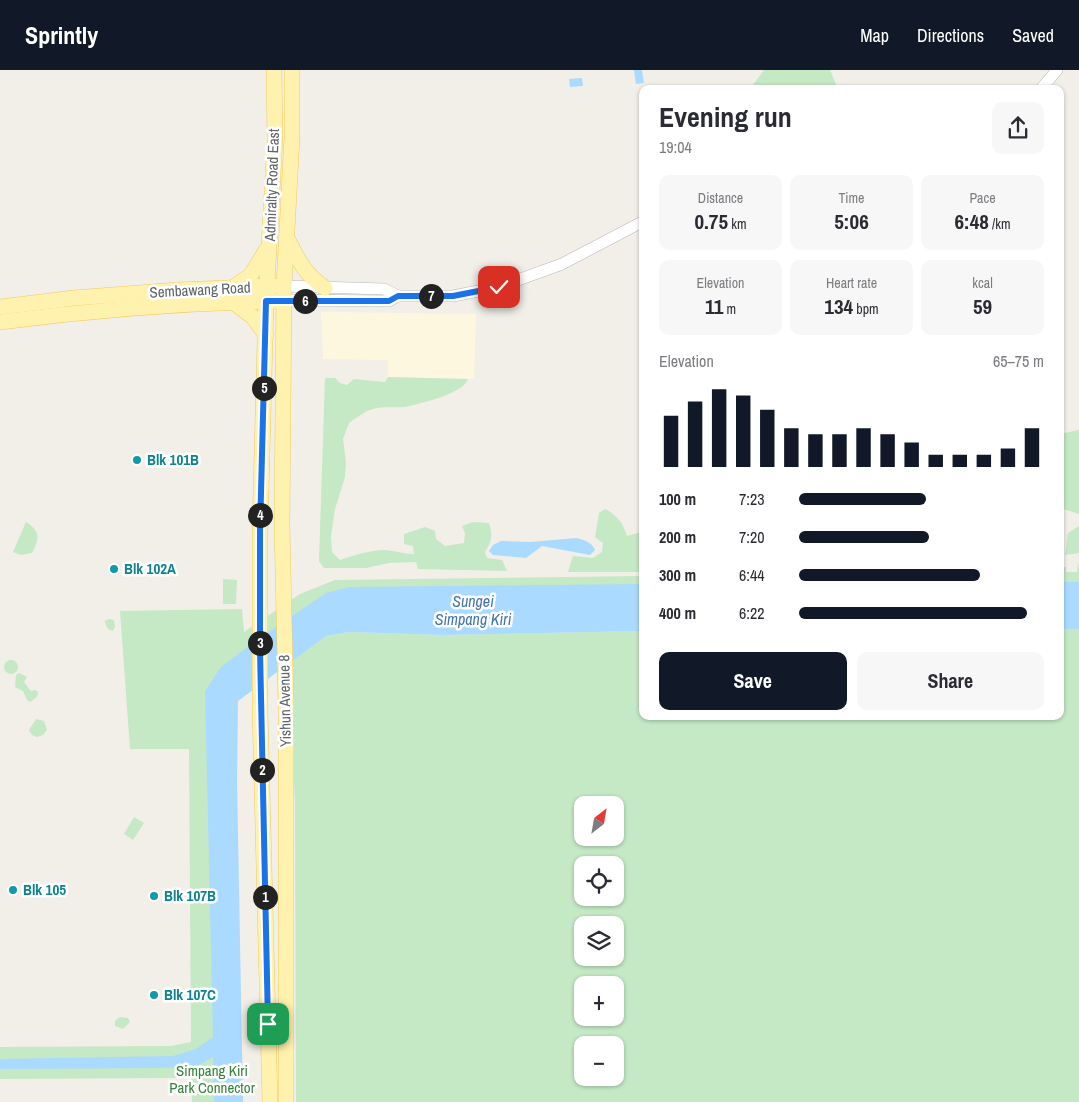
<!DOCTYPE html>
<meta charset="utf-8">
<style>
:root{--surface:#fff;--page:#f7f7f7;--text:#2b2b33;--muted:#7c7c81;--accent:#111827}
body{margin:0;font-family:"Archivo Narrow",sans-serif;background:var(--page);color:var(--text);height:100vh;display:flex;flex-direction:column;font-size:19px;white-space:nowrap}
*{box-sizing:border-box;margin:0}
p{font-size:16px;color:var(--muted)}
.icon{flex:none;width:28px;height:28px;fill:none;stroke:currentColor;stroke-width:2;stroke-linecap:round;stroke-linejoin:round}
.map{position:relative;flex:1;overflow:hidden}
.drawer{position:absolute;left:639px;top:15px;width:425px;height:635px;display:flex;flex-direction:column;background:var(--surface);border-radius:10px;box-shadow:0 1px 4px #0004}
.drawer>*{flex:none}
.needle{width:32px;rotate:31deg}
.tools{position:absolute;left:574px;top:726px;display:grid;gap:10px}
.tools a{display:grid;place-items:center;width:50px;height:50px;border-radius:10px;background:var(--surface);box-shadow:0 1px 4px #0004;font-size:25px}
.pin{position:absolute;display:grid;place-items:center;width:42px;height:42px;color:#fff;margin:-21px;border-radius:10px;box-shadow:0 2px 8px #0006}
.km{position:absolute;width:25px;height:25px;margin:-12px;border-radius:50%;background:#222;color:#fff;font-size:14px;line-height:25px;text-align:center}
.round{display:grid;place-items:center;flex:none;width:52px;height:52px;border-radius:10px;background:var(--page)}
.head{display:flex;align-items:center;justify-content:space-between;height:85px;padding:0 20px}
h1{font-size:28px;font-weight:800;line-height:38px}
.stats{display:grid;grid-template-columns:repeat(3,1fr);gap:8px;height:85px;padding:5px 20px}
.stats div{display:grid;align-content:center;border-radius:10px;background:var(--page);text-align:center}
.stats b{font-size:21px;font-weight:800}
.stats small{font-size:14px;font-weight:400}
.stats p{font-size:14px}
.chart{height:140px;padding:10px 20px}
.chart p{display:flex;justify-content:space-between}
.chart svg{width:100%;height:90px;margin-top:5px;stroke:var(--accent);stroke-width:6}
.button{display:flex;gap:10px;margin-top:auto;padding:10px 20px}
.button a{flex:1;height:58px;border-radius:10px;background:var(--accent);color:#fff;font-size:20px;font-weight:800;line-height:58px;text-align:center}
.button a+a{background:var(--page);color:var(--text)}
ul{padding:0 20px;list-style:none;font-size:16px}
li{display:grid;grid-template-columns:80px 60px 1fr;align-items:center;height:38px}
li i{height:12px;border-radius:6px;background:var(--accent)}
header{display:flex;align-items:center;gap:30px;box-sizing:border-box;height:70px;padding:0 25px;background:var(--accent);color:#fff}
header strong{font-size:24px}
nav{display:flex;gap:28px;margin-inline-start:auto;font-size:18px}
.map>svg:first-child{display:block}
</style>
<header>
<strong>Sprintly</strong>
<nav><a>Map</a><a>Directions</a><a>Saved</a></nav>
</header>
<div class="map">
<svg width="1079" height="1032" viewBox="0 0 1079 1032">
<rect width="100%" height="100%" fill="#f1efe8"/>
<polygon fill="#fef7e0" points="321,242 476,244 474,309 388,307 388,290 323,289"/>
<g fill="#c5e8c5" fill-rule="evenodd">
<polygon points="764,0 830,0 838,19 750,19"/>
<path d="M388,307L468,309C465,323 419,334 405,337C395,338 383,336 373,339C365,341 356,348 349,353L343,369L346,392L345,407L335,439L331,466L332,482L340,490C354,485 368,481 383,480C393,480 403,484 414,484L413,476L404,474V464L425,457L435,461L436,469L445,476L464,473L465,463L462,456L473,452L489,453C493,465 492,471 485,482L487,488L502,490L507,501L418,499L416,492L389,493L366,498H324L319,491L325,308H335L340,313L347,315L354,309L385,312Z"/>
<polygon points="1079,360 1079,444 1060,438 1060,364"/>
<path d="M605,439C617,445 623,453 627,466L642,462V502H568L573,486L593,488L602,482L603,473L595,467L599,443Z"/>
<path d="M26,452C40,461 40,468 32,483L21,485L13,482Z"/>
<polygon points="1079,456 1079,483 1065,485 1068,463"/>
<polygon points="1078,494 1079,494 1079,534 1060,534 1060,497 1066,497 1066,502 1077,502"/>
<polygon points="642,506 642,534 335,533 219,640 232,1032 192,1032 191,1006 173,1008 0,1009 0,977 171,976 191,972 189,679 130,679 120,541 242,539 244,562 300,524 335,510"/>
<polygon points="223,509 237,510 236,534 223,534"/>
<polygon points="109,549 114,550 115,556 113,561 108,559 106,555 105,551"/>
<path d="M1060,559H1079V1032H296L295,733L291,655L290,592L326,566L350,562L442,565L642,561V646H1060ZM582,735H615V768H582ZM582,795H615V828H582ZM582,855H615V888H582ZM582,915H615V948H582ZM582,975H615V1008H582Z"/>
<circle cx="11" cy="597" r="7"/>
<polygon points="19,603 27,607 24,612 31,621 35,620 38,622 37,627 30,632 27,630 23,621 15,617 16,605"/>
<polygon points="36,649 44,651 47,660 43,665 37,667 32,665 29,660"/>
<polygon points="134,747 144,753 133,770 124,764"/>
<polygon points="120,947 128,948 130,952 123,959 115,956 115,951"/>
</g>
<g fill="#aadaff">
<polygon points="634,0 642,0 644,13 636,14"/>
<polygon points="582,8 583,16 570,17 569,9"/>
<path d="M576,468C584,470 592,472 595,480L590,485L542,476L526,488L493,485L489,481L493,475L501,471L531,472Z"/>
<rect x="1060" y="512" width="19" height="47"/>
<polygon points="642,514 642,561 442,565 350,562 326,566 238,631 237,711 243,1032 214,1032 213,987 197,996 157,998 0,999 0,989 173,986 196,979 213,967 205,621 221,597 257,570 326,523 350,517"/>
</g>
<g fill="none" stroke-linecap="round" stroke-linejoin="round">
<defs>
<g id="minor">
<polyline points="1041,19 1057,0"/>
<polyline points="284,216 384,219 398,226"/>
<polyline points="285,230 389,231 398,226 453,226 499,217 562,194 642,152"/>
</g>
<g id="major">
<path d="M288,170C300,193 304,203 325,218"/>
<polyline points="234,217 251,205 267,179"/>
<polyline points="233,232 253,247 266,265"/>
<polyline points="0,237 74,228 178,220 275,216"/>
<path d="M0,252C92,240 183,233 276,231"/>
<polyline points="270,1032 260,639 260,461 266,231 275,68 274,0"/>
<polyline points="286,1032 286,635 282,455 284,216 292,67 292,0"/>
</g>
</defs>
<use href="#minor" stroke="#b5b8bc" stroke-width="12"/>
<use href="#major" stroke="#f2c960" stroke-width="16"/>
<use href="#minor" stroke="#fff" stroke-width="11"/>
<use href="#major" stroke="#fff2af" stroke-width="15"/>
</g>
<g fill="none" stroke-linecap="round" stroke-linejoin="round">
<defs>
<polyline id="route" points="268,954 260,580 260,461 266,231 389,231 398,226 453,226 499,217"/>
</defs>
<use href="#route" stroke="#fff" stroke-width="10"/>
<use href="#route" stroke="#1a73e8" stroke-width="6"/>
</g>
<g fill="#0f9aa8" stroke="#fff" stroke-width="2">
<circle cx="137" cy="390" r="5"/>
<circle cx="114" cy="499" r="5"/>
<circle cx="13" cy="820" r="5"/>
<circle cx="154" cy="826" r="5"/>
<circle cx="154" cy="925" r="5"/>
</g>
<g text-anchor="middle" stroke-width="5" stroke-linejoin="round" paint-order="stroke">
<g font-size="15" fill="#5f6368" stroke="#fff">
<text transform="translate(272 115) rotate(-88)" y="5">Admiralty Road East</text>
<text transform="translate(200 220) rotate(-3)" y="5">Sembawang Road</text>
<text transform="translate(285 631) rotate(-91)" y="5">Yishun Avenue 8</text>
</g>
<g font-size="15" font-weight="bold" fill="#0d838f" stroke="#fff" text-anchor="start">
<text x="147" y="395">Blk 101B</text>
<text x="124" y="504">Blk 102A</text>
<text x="23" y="825">Blk 105</text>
<text x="164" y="831">Blk 107B</text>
<text x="164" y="930">Blk 107C</text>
</g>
<g font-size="15" fill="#348238" stroke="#fff">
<text x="212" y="1006">Simpang Kiri<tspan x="212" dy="17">Park Connector</tspan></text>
</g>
<g font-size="16" font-style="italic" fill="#4174aa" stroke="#fff">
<text x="473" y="537">Sungei<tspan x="473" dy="18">Simpang Kiri</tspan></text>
</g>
</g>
</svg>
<div class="tools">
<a><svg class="needle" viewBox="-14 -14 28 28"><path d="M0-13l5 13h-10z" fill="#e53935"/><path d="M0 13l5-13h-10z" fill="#7c7c81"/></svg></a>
<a><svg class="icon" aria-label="locate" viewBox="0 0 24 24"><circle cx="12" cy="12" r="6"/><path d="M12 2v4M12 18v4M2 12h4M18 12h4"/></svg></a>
<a><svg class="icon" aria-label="layers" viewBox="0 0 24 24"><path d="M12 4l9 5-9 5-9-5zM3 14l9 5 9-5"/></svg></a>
<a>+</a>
<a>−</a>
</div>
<div class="pin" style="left:268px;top:954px;background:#1e9e55"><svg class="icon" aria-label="arrive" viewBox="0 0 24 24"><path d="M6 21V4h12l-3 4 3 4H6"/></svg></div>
<div class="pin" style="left:499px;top:217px;background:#d93025"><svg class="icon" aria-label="check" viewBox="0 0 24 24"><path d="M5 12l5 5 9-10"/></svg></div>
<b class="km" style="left:265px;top:827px">1</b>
<b class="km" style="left:262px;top:700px">2</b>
<b class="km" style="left:260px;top:573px">3</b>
<b class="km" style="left:260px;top:445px">4</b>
<b class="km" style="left:264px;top:318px">5</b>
<b class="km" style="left:305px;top:231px">6</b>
<b class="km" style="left:431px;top:226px">7</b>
<section class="drawer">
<div class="head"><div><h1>Evening run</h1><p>19:04</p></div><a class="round"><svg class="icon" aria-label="share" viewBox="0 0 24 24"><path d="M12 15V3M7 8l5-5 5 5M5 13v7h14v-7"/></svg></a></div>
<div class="stats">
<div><p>Distance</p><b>0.75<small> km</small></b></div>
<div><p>Time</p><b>5:06</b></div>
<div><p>Pace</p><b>6:48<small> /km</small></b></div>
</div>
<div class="stats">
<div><p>Elevation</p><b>11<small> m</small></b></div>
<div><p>Heart rate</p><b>134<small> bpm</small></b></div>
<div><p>kcal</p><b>59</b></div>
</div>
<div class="chart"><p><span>Elevation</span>65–75 m</p>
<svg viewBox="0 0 160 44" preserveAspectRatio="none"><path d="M5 44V19M15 44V12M25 44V6M35 44V9M45 44V16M55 44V25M65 44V28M75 44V28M85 44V25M95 44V28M105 44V32M115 44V38M125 44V38M135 44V38M145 44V35M155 44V25"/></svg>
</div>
<ul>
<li><b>100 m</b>7:23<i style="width:52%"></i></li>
<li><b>200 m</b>7:20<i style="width:53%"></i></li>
<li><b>300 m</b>6:44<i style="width:74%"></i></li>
<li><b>400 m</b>6:22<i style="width:93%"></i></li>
</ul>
<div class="button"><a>Save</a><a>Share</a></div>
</section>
</div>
